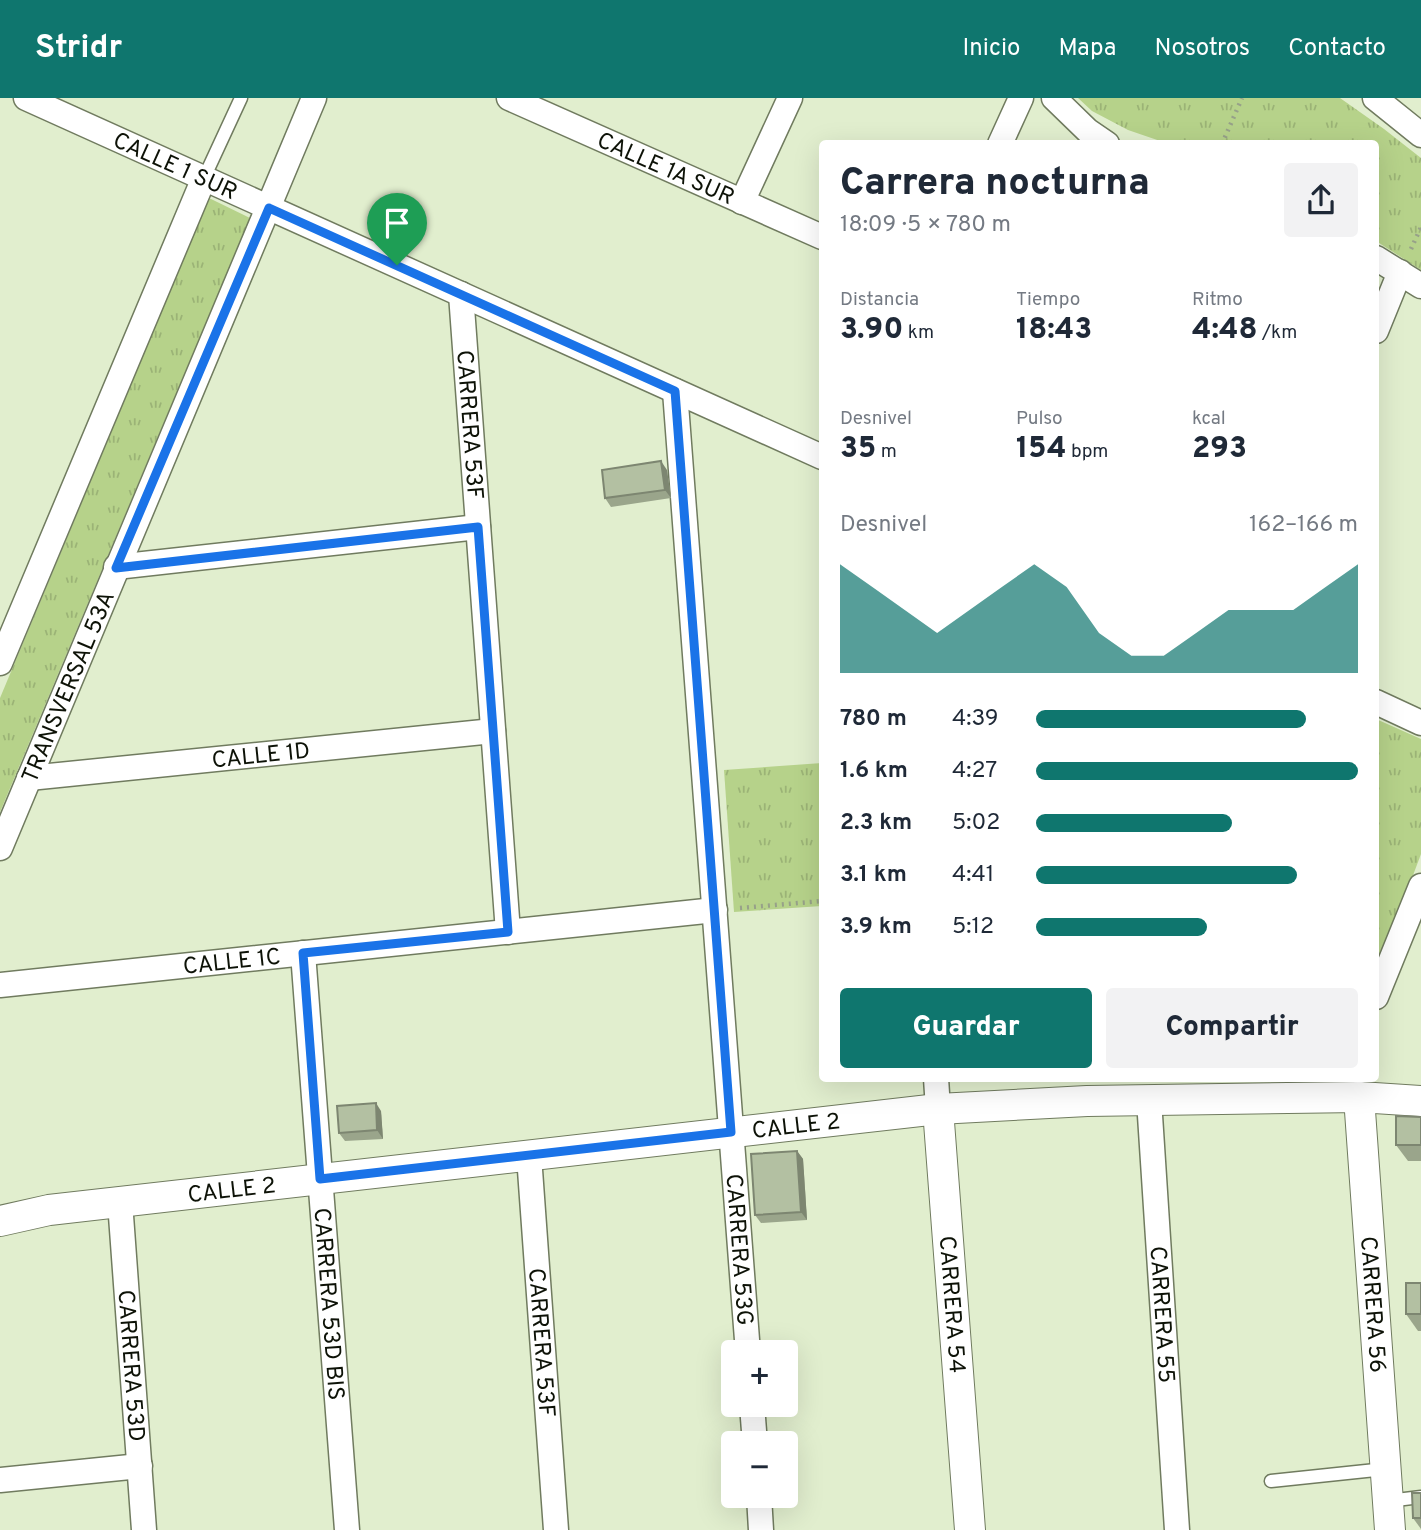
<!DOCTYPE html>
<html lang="es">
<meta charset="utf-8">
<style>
:root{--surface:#fff;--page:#f2f2f3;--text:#1f2937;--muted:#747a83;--accent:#0f766e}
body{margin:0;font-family:Overpass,sans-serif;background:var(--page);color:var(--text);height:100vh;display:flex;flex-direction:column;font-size:26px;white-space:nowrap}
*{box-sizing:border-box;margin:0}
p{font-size:23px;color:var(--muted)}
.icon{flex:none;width:38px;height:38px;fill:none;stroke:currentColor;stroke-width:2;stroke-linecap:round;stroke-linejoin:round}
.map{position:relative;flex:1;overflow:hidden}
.panel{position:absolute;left:819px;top:42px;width:560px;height:942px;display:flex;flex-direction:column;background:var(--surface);border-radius:7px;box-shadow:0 7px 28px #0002}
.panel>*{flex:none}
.fabs{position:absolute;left:721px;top:1242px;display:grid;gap:14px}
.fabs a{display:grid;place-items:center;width:77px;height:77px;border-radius:7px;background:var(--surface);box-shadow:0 7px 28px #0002;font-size:35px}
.pin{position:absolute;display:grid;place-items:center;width:60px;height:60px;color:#fff;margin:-72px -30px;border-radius:50% 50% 50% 0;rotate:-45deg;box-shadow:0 0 7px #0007}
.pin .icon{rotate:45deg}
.round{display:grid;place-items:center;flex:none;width:74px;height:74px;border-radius:7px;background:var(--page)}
.headline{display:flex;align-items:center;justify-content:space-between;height:119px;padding:0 21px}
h1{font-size:38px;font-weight:800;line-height:52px}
.metrics{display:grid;grid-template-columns:repeat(3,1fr);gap:10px;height:119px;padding:7px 21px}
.metrics div{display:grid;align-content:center}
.metrics b{font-size:30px;font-weight:800}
.metrics small{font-size:19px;font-weight:400}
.metrics p{font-size:19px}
.chart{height:196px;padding:14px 21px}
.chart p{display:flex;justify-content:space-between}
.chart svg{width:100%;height:126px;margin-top:7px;fill:var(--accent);opacity:.7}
.action{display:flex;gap:14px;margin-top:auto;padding:14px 21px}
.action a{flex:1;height:80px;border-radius:7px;background:var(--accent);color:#fff;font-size:28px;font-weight:800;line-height:80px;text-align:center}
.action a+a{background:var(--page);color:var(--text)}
ul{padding:0 21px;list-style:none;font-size:23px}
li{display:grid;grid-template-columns:112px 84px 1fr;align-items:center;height:52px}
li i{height:18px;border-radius:9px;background:var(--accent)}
header{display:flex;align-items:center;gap:42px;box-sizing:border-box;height:98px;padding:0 35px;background:var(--accent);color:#fff}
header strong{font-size:33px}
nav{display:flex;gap:38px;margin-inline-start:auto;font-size:24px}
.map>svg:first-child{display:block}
</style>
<header>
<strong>Stridr</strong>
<nav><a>Inicio</a><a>Mapa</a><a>Nosotros</a><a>Contacto</a></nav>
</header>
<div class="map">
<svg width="1421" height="1432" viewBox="0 0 1421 1432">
<defs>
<pattern id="grass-tufts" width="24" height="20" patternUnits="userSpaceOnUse" patternTransform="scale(1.75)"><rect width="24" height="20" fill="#b6d28a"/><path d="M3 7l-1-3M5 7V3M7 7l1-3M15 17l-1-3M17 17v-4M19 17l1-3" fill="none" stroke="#9bb376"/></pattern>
</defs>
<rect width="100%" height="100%" fill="#e1eece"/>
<g fill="url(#grass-tufts)">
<polygon points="1078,0 1340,0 1384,31 1421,60 1421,172 1376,143 1376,46 1166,45 1128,32 1092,13"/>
<polygon points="209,100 250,120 0,714 0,600"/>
<polygon points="1376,621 1421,641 1421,756 1376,876"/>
<polygon points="822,665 822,808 734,814 724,672"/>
</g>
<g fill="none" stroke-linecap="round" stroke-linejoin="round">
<defs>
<g id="service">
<polyline points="204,80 241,0"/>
<polyline points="1271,1383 1385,1371"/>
<polyline points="1388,1403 1421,1399"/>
</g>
<g id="minor">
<path id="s1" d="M26,0L822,359"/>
<path id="s2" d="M509,0L822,139"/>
<polyline points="1054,0 1088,33 1107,46"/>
<polyline points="1375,0 1421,37"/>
<polyline points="1000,46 1021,0"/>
<polyline points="742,104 790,0"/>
<polyline points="1376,160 1421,188"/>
<path id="s3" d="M461,196L508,834"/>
<polyline points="1376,233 1400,174"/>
<path id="s4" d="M675,293L748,1255"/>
<polyline points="116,469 478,429"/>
<polyline points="0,565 204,80"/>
<polyline points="1376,604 1421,625"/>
<path id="s5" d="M29,680L493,633"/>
<path id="s6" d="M0,750L314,0"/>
<path id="s7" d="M303,855L347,1432"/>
<path id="s8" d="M0,887L715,812"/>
<polyline points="1376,899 1421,788"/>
<polyline points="936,980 938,1011"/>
<path id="s9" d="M1149,1002L1177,1432"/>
<path id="s10" d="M529,1058L556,1432"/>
<path id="s11" d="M120,1104L144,1432"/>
<polyline points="752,1307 755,1346"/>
<polyline points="0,1382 140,1368"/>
<polyline points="759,1398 761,1432"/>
</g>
<g id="tertiary">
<path id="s12" d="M1359,999L1390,1432"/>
<path id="s13" d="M938,1011L970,1432"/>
<path id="s14" d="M0,1123L49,1112L938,1011L1087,1003L1359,999L1421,1003"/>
</g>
</defs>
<use href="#service" stroke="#707b5f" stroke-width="15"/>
<use href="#minor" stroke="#707b5f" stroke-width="27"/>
<use href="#tertiary" stroke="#707b5f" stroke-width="32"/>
<g stroke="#97a189" stroke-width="4.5" stroke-dasharray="2 5" stroke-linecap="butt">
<polyline points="1222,46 1242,0"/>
<polyline points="1411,151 1421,129"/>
<polyline points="740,810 822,803"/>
</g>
<use href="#service" stroke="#fff" stroke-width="12"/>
<use href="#minor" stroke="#fff" stroke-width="24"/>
<use href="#tertiary" stroke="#fff" stroke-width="30"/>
</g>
<g fill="#9aa58b">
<polygon points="667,372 671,400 611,409 605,400"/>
<polygon points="381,1013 383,1041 345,1043 339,1035"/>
<polygon points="1421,1019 1421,1063 1408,1063 1396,1047"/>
<polygon points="797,1053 803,1061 807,1122 761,1125 755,1117"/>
<polygon points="1421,1185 1421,1233 1418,1233 1406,1216"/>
<polygon points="1421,1395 1421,1431 1413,1420"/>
</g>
<g fill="#7d8671">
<polygon points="661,363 667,372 671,400 665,392"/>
<polygon points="376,1005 381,1013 383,1041 377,1032"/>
<polygon points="797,1053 803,1061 807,1122 801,1114"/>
</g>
<g fill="#b3c0a2" stroke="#7d8671" stroke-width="2">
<polygon points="661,363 665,392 605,400 602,372"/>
<polygon points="376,1005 377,1032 339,1035 337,1008"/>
<polygon points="1396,1018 1421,1019 1421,1047 1396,1047"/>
<polygon points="797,1053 801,1114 755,1117 751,1056"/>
<rect x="1406" y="1185" width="15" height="31"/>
<polygon points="1412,1395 1421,1395 1421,1420 1413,1420"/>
</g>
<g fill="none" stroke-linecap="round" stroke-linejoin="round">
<defs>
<polygon id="route" points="269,110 675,293 731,1034 320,1081 303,855 508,834 478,429 116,470"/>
</defs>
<use href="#route" stroke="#fff" stroke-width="14"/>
<use href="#route" stroke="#1a73e8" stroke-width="9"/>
</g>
<g text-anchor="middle" stroke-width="5" stroke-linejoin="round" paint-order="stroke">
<g font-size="23" fill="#0d1207" stroke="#e1eece">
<text dy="8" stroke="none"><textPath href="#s1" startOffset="164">CALLE 1 SUR</textPath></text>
<text dy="8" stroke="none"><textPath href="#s2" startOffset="172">CALLE 1A SUR</textPath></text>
<text dy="8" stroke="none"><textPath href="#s3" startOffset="131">CARRERA 53F</textPath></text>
<text dy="8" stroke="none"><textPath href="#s6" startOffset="175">TRANSVERSAL 53A</textPath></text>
<text dy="8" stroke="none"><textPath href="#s5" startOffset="233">CALLE 1D</textPath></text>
<text dy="8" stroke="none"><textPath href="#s8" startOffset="233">CALLE 1C</textPath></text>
<text dy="8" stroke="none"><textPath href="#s14" startOffset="802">CALLE 2</textPath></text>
<text dy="8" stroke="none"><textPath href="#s14" startOffset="234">CALLE 2</textPath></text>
<text dy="8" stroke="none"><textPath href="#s4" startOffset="861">CARRERA 53G</textPath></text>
<text dy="8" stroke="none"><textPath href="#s7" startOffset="352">CARRERA 53D BIS</textPath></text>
<text dy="8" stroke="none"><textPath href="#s13" startOffset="196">CARRERA 54</textPath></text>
<text dy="8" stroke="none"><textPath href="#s12" startOffset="208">CARRERA 56</textPath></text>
<text dy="8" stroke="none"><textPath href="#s9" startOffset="215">CARRERA 55</textPath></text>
<text dy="8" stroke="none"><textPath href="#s10" startOffset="187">CARRERA 53F</textPath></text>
<text dy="8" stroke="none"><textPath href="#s11" startOffset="164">CARRERA 53D</textPath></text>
</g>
</g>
</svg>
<div class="fabs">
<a>+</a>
<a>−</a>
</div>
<div class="pin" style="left:397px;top:167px;background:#1e9e55"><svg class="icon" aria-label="arrive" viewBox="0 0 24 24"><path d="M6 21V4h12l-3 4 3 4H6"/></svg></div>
<section class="panel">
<div class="headline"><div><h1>Carrera nocturna</h1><p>18:09 · 5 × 780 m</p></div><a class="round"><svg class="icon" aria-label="share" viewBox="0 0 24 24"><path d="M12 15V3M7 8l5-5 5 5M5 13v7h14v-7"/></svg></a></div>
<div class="metrics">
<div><p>Distancia</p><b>3.90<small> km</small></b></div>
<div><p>Tiempo</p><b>18:43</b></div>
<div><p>Ritmo</p><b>4:48<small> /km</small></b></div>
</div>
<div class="metrics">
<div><p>Desnivel</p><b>35<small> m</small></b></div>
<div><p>Pulso</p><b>154<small> bpm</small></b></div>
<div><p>kcal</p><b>293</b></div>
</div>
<div class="chart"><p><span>Desnivel</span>162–166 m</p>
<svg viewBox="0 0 160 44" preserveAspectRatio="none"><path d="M0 44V6L10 14L20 22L30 30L40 22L50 14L60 6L70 14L80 30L90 38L100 38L110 30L120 22L130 22L140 22L150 14L160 6V44z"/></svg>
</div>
<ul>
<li><b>780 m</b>4:39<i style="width:84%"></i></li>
<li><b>1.6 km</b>4:27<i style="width:100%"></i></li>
<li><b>2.3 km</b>5:02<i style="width:61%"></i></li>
<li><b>3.1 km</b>4:41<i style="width:81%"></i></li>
<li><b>3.9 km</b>5:12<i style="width:53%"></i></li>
</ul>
<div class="action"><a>Guardar</a><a>Compartir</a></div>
</section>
</div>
